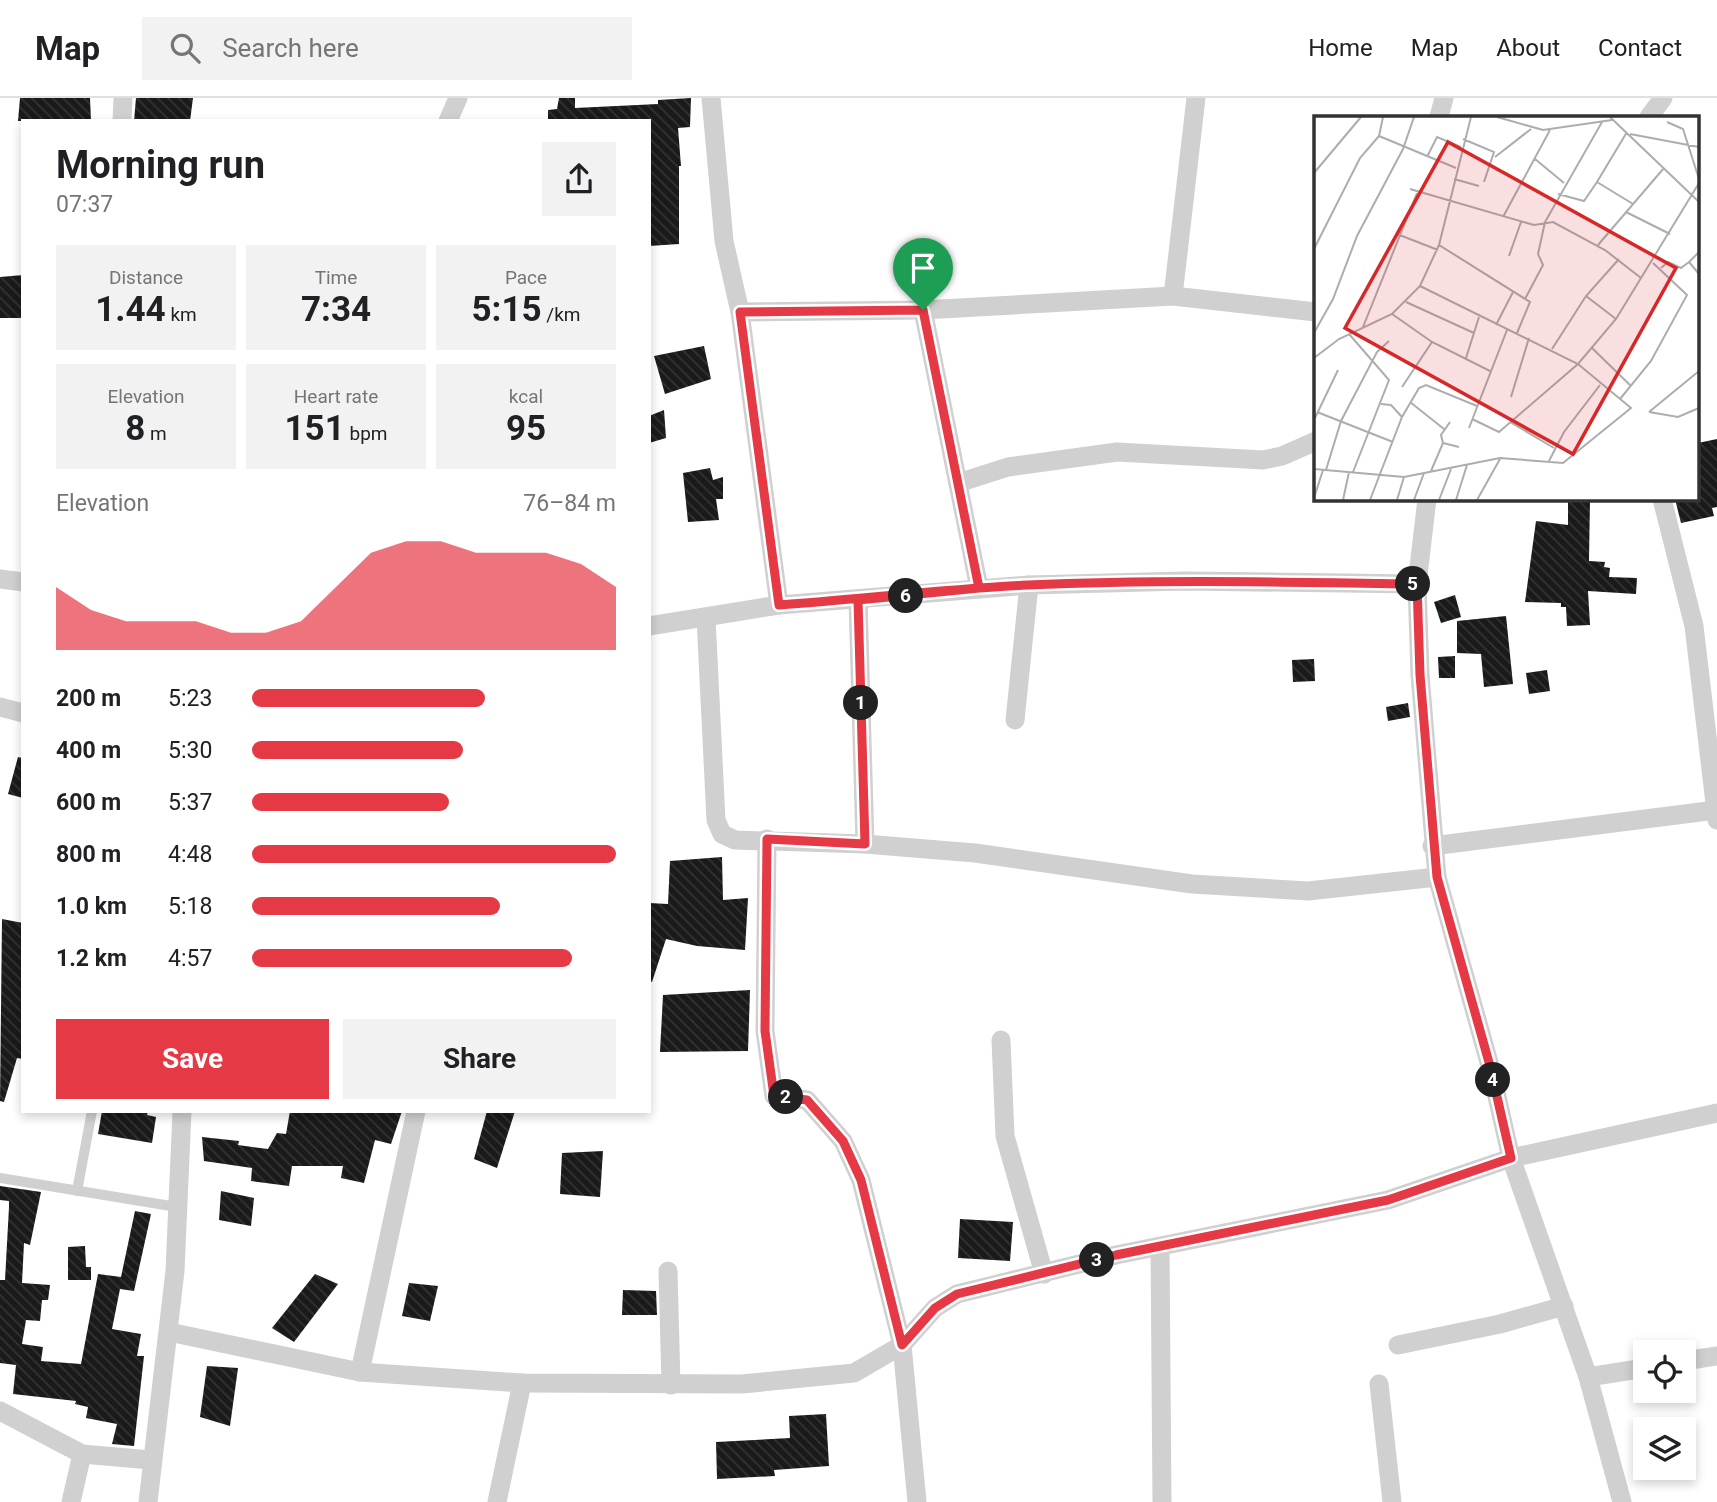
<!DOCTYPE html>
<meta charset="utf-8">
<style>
:root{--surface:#fff;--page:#f2f2f2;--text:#202124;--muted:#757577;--line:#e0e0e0;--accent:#e63946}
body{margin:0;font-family:Roboto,sans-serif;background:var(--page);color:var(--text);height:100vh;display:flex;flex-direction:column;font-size:26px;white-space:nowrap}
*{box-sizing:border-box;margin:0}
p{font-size:23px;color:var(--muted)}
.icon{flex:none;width:38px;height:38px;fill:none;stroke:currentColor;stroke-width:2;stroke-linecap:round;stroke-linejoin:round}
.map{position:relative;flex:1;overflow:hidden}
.details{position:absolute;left:21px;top:21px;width:630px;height:994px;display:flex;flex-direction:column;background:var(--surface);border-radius:0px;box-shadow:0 4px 10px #0003}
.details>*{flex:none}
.fabs{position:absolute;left:1633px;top:1242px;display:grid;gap:14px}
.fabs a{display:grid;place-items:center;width:63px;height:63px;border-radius:0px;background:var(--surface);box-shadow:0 4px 10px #0003;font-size:35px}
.pin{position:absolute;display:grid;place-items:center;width:60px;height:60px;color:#fff;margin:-72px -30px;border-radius:50% 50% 50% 0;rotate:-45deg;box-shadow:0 0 7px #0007}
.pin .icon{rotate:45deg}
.km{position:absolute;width:35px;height:35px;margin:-18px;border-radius:50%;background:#222;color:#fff;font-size:19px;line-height:35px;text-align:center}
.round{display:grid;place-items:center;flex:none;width:74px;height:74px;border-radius:0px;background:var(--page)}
.headline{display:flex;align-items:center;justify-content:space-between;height:119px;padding:0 35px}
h1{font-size:38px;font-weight:700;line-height:52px}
.metrics{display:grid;grid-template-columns:repeat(3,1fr);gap:10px;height:119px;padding:7px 35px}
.metrics div{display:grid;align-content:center;border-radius:0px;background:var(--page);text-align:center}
.metrics b{font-size:35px;font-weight:700}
.metrics small{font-size:19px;font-weight:400}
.metrics p{font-size:19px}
.chart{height:196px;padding:14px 35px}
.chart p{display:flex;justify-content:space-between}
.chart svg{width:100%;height:126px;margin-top:7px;fill:var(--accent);opacity:.7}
.button{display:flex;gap:14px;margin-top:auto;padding:14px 35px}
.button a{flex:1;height:80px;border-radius:0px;background:var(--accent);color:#fff;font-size:28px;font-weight:700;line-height:80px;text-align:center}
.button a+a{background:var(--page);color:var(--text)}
ul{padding:0 35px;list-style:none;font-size:23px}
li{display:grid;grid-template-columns:112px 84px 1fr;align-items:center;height:52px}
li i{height:18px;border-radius:9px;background:var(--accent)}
header{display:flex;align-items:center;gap:42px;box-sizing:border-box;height:98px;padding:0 35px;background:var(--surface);border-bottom:2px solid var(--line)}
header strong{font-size:33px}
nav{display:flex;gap:38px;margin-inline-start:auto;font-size:24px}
.search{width:490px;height:63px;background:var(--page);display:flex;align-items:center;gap:18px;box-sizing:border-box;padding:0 24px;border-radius:0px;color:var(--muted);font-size:26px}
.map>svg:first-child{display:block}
</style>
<header>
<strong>Map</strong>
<div class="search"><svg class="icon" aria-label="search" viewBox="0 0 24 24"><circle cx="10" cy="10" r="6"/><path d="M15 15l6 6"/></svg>Search here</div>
<nav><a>Home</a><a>Map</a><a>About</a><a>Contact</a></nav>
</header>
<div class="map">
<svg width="1717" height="1404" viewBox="0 0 1717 1404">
<defs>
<pattern id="building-back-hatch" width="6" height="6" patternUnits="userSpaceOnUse" patternTransform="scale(1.75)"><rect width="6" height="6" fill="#1a1a1a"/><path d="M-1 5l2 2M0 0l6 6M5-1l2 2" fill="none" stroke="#333"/></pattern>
</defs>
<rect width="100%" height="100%" fill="#fff"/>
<g fill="url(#building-back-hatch)">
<polygon points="20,0 90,0 91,23 18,23"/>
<polygon points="136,0 193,0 190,23 134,23"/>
<polygon points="559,0 575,0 575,10 658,6 658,2 691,0 690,29 678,30 681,68 679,68 679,146 649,148 649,23 548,23 548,12 557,11"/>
<polygon points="23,177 23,220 0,220 0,179"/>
<polygon points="704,248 711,281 665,296 654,258"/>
<polygon points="664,312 666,340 649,345 649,318"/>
<polygon points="1717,341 1717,409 1712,410 1714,418 1681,425 1675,401 1698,401 1698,345"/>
<polygon points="710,370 713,382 723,379 723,401 716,401 719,422 688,424 683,375"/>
<polygon points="1568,401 1590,401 1589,463 1605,464 1604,469 1610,470 1609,479 1637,480 1636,496 1588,493 1590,527 1567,528 1566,509 1561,509 1561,505 1525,504 1536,423 1568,427"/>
<polygon points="1455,497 1461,519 1441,525 1434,504"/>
<polygon points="1506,518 1513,586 1484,589 1481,556 1457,555 1457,523"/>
<polygon points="1455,558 1455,580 1439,580 1438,559"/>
<polygon points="1314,561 1315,583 1293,584 1292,562"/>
<polygon points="1547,572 1550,593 1529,596 1526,575"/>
<polygon points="1408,605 1410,619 1388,623 1386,609"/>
<polygon points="18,659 23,660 23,700 8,696"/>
<polygon points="722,759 723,802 748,800 745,852 697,848 666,841 652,884 649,883 649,805 668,806 670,763"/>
<polygon points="2,821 23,825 23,961 17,960 4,1004 0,1003"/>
<polygon points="750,892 748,953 660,954 663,897"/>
<polygon points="102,1013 148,1013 147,1017 156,1019 152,1045 98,1036"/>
<polygon points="290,1013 402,1013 391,1046 375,1042 364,1085 341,1080 343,1068 292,1068 289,1088 251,1083 252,1070 204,1063 202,1039 239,1043 238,1047 268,1051 277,1035 286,1036"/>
<polygon points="487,1013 515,1013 497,1070 474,1061"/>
<polygon points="603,1053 600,1099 560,1096 562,1055"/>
<polygon points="0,1088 41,1094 30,1147 24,1145 22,1185 50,1187 48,1202 42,1202 40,1223 26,1222 22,1246 43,1249 41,1263 81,1266 98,1176 121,1179 135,1113 151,1116 134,1193 120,1191 112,1231 141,1236 137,1258 144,1258 134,1348 112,1346 117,1326 86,1320 88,1309 75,1306 76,1303 13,1296 16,1267 0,1265 0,1182 5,1182 9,1109 9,1103 0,1102"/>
<polygon points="221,1093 254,1100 251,1128 219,1122"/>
<polygon points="960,1121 1013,1124 1010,1163 958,1160"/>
<polygon points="85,1148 86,1169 91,1169 91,1182 68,1182 68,1149"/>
<polygon points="315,1176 338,1186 294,1244 272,1230"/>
<polygon points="409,1185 438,1188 430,1223 402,1218"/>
<polygon points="623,1192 656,1193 657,1217 622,1217"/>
<polygon points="207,1268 238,1270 230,1328 200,1319"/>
<polygon points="826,1316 829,1368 774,1372 775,1378 717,1381 716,1344 790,1340 789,1318"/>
</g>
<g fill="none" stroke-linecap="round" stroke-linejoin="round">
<g stroke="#d0d0d0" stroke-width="10">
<polyline points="0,1080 177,1109"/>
<polyline points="77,1093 92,1013"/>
</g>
<g stroke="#d0d0d0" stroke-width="19">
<polyline points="711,0 724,143 740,214 779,507"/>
<polyline points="1439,19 1444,0"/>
<polyline points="1649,19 1663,0"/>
<polyline points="122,23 123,0"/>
<polyline points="448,23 458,0"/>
<polyline points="1173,198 1196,0"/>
<polyline points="923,212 979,490"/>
<polyline points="740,214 923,212 1173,198 1316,214"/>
<polyline points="958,385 1008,369 1117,354 1263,362 1282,358 1316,343"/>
<polyline points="1427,401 1417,486 1420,577 1437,779 1490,968 1511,1060 1588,1279 1622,1404"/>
<polyline points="1662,401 1694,528 1717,722"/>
<polyline points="0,481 23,484"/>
<polyline points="858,502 865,746"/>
<polyline points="706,520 716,722 722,736 735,742 865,746 975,755 1192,786 1308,793 1437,779"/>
<polyline points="649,528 779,507 1029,487 1185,483 1417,486"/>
<polyline points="0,609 23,615"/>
<polyline points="1015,622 1029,487"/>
<polyline points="767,741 765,933 774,998 807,1002 843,1043 861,1082 902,1247 917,1404"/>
<polyline points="1432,748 1716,712"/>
<polyline points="1001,942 1005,1038 1044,1176"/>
<polyline points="1160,1149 1162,1404"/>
<polyline points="668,1173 671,1287"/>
<polyline points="169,1234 360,1274 522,1285 742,1286 854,1275 902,1247 935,1210 957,1196 1116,1157 1388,1102 1511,1060 1717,1015"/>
<polyline points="1398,1247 1500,1226 1564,1208"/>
<polyline points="1684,1263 1717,1258"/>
<polyline points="360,1274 416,1013"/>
<polyline points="1588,1279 1645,1270"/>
<polyline points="1379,1286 1392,1404"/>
<polyline points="0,1313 82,1356 151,1362"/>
<polyline points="71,1404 82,1356"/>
<polyline points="148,1404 175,1173 182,1013"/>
<polyline points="497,1404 522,1285"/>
</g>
</g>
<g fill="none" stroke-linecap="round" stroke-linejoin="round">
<defs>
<path id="route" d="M923,212L979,490L858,502L865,746L767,741L765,933L774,998L807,1002L843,1043L861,1082L902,1247L935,1210L957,1196L1116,1157L1388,1102L1511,1060L1490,968L1437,779L1420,577L1417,486C1288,484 1158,481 1028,487C945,491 862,501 779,507L740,214L923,212"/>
</defs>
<use href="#route" stroke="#fff" stroke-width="14"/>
<use href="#route" stroke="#e63946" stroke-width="9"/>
</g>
<g transform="translate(1314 18)">
<rect width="385" height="385" fill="#fff"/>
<path fill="none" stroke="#adadad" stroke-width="2" d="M183,1L229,14L298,4M296,1L385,86M353,6L369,13L385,63M313,16L283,66L319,88M316,18L385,31M65,20L142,52M149,23L180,36L170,66M113,41L123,21L147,31M181,41L217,13M221,43L250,67M0,57L47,1M140,63L165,70M96,73L220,109L239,106L291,134L327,162M244,78L270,85L283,66M312,96L356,118M189,101L236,14M83,118L124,134M125,129L216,186L203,217M284,129L350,52M0,133L46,42L65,20L69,1M385,136L375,146L385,158M195,140L207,106M347,152L354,146L367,152L375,146M272,180L302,203M211,183L229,149L224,138L231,106L288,6M92,186L160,217M78,198L118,226L176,255M182,209L199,176M49,211L103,77M0,217L19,183L43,120L89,33L100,1M35,218L75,264L39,356M278,232L317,270M238,233L272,180L305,143M0,242L25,223L78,198L106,170L125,129L157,1M152,242L165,201M88,271L118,226M197,281L215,222M306,283L337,245L373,179L339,147M96,286L130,313M67,288L77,289L88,301M3,296L79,326M335,296L385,255M335,296L364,301L385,292M158,303L185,316L264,248L302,203L385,67M0,304L24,254M196,306L240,332M155,312L193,214M129,327L127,319L136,306M235,345L250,316L286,269M0,353L90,361L186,342L249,347L317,292L264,248L106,170M12,354L27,305L63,236L75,225M117,355L129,327L145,331M0,382L9,354M29,384L35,356M56,384L88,301L105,272L112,269L163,290M83,384L90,361M100,384L110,357M125,384L137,353M142,384L153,349M163,384L186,343"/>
<path fill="#d62828" fill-opacity="0.15" stroke="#d62828" stroke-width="3.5" d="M134,26L362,152L259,338L31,212Z"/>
<rect width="385" height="385" fill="none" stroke="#333" stroke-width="3.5"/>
</g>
</svg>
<div class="fabs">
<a><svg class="icon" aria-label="locate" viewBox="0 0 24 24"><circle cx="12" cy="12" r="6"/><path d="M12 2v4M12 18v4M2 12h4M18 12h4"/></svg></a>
<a><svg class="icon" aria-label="layers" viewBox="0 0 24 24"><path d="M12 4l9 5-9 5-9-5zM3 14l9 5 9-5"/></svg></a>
</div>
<div class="pin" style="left:923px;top:212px;background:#1e9e55"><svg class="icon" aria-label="arrive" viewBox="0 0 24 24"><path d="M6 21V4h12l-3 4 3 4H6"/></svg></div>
<b class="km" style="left:861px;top:605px">1</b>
<b class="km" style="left:786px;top:999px">2</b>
<b class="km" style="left:1097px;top:1162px">3</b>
<b class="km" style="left:1493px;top:982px">4</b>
<b class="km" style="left:1413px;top:486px">5</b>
<b class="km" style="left:906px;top:498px">6</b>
<section class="details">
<div class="headline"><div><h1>Morning run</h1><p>07:37</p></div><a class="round"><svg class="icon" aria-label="share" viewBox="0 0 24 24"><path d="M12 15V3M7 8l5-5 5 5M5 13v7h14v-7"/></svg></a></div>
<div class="metrics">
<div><p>Distance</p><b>1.44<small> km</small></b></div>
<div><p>Time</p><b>7:34</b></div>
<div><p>Pace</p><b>5:15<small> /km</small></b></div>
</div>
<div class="metrics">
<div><p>Elevation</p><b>8<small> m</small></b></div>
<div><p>Heart rate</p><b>151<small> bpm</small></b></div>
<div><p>kcal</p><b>95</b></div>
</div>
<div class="chart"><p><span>Elevation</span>76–84 m</p>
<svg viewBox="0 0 160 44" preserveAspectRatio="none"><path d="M0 44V22L10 30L20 34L30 34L40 34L50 38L60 38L70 34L80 22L90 10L100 6L110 6L120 10L130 10L140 10L150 14L160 22V44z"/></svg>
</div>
<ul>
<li><b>200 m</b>5:23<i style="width:64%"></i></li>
<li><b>400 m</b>5:30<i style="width:58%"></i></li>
<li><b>600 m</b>5:37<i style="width:54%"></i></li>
<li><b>800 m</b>4:48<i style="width:100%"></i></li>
<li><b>1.0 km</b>5:18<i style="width:68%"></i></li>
<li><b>1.2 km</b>4:57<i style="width:88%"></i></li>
</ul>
<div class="button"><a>Save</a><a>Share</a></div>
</section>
</div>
